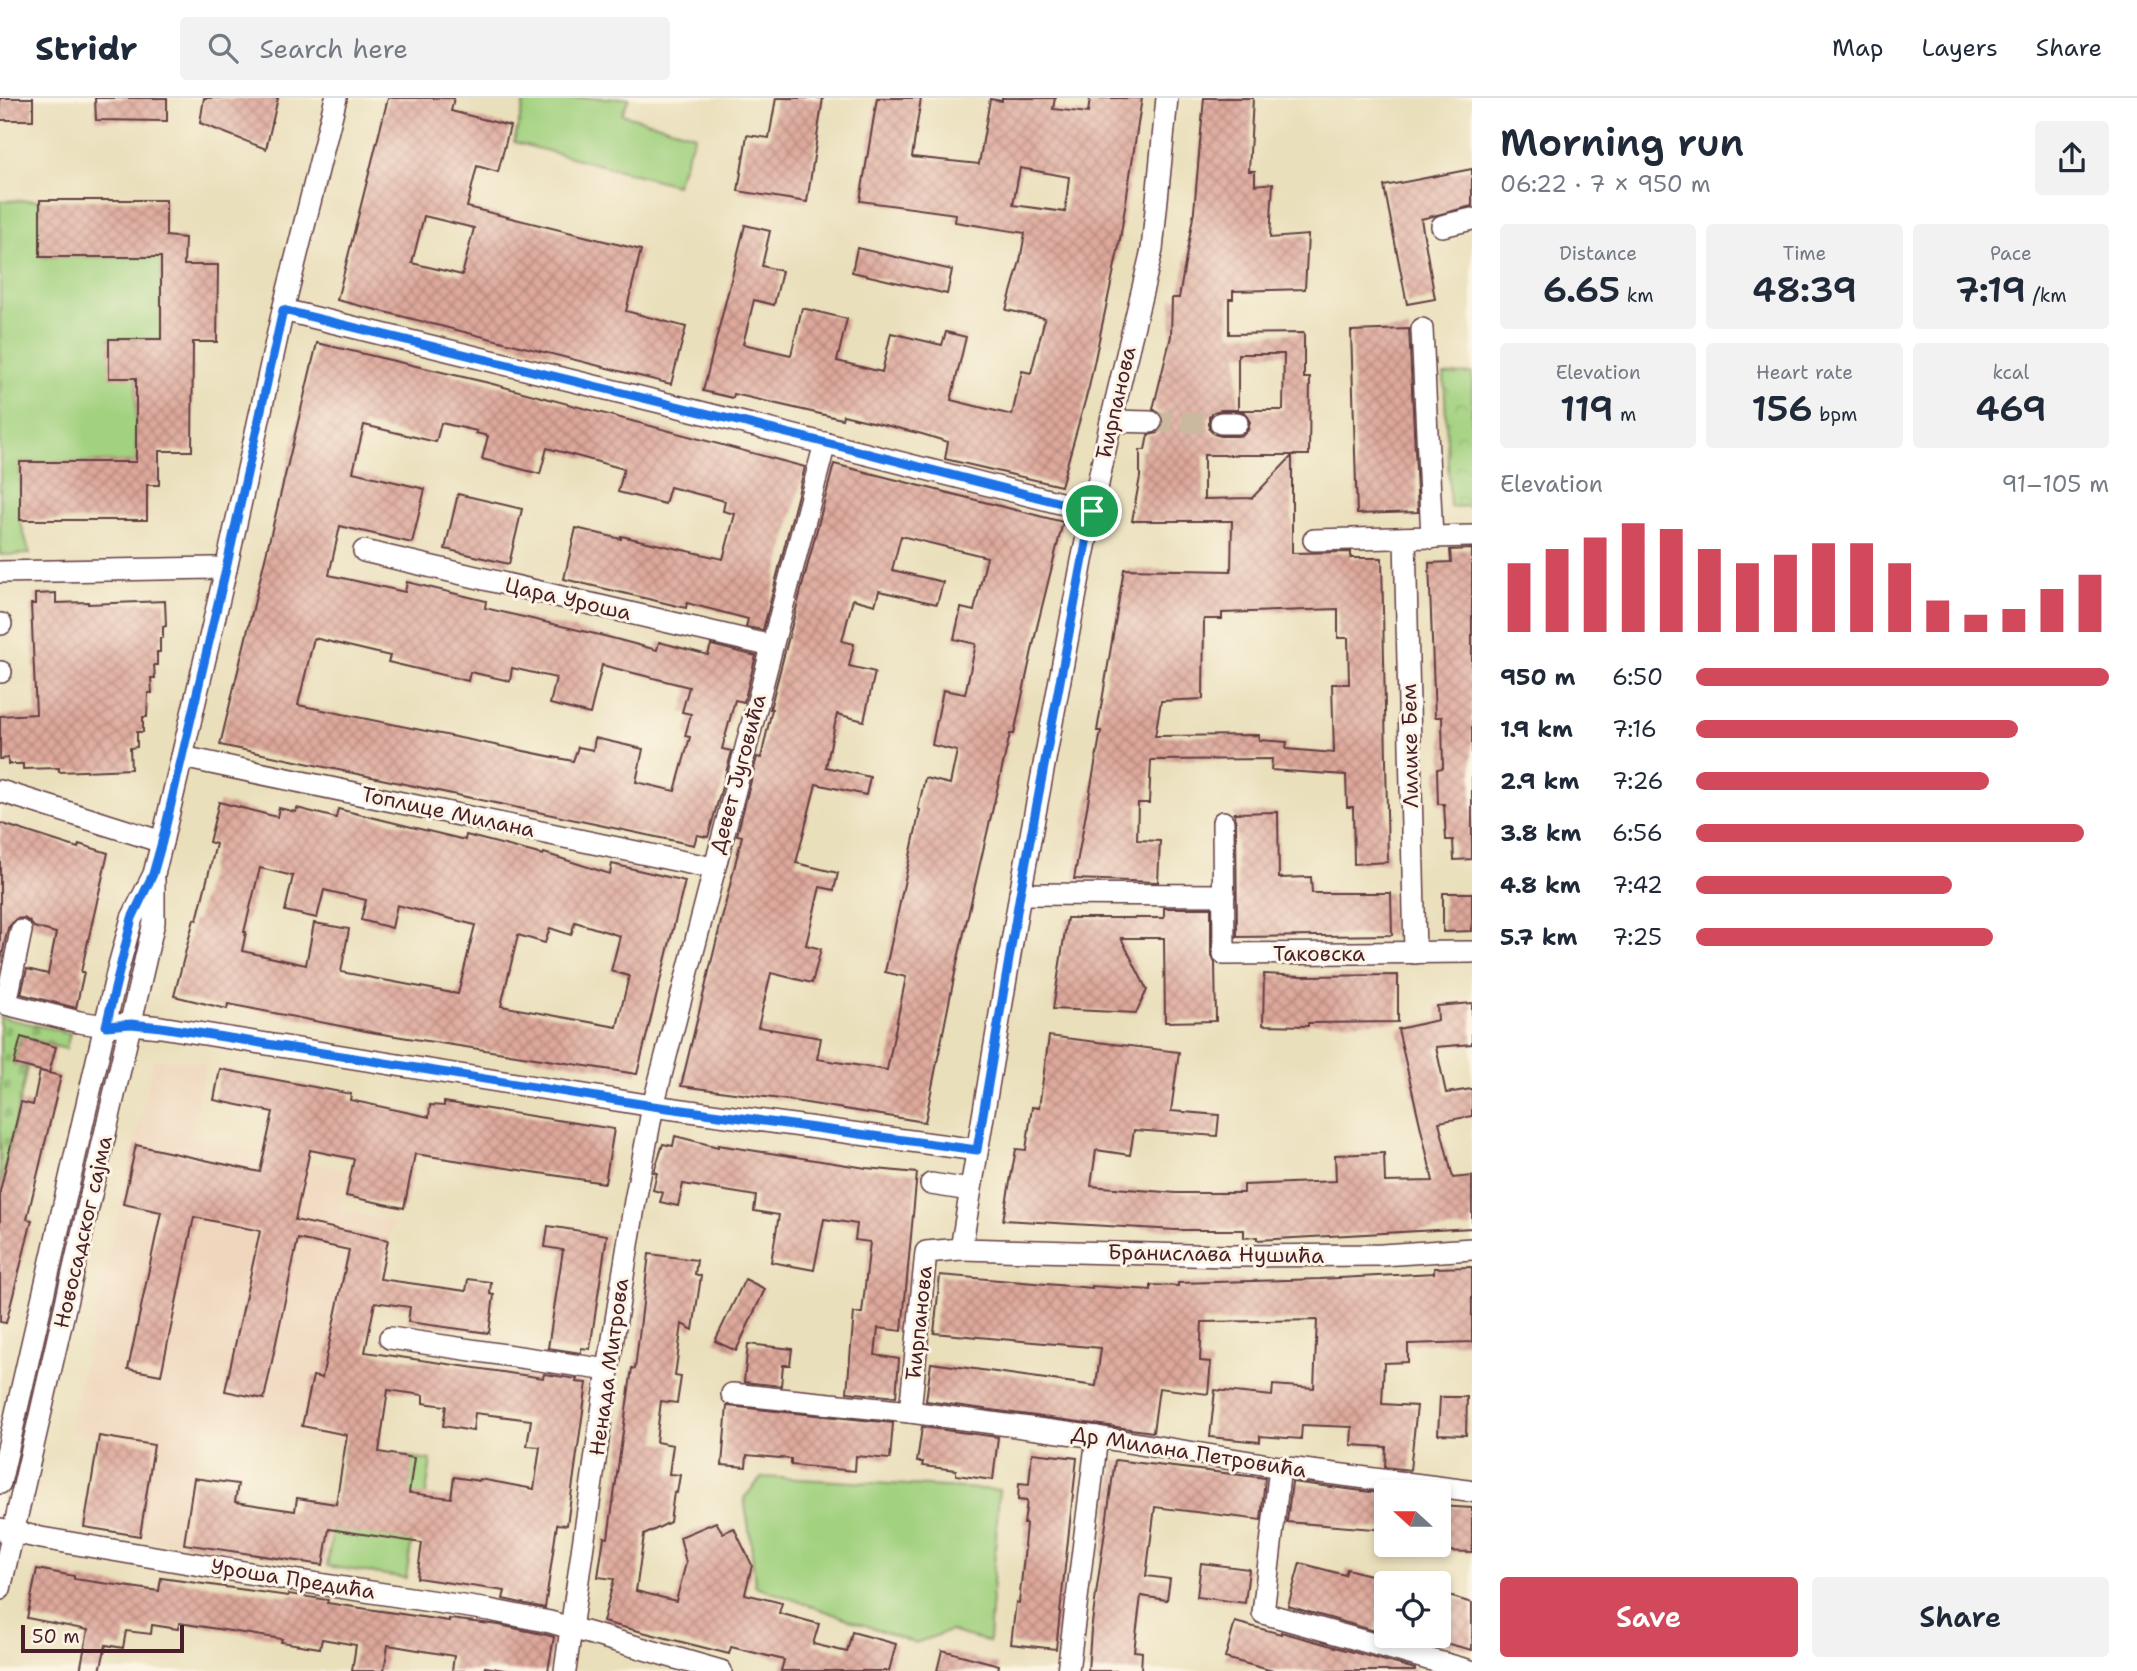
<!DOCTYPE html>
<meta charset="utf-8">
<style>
:root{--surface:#fff;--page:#f2f2f3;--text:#1f2937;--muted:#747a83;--line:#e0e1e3;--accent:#d1495b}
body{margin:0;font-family:"Shantell Sans",sans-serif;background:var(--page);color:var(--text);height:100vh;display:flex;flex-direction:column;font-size:26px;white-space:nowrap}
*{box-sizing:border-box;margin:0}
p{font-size:23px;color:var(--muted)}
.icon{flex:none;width:38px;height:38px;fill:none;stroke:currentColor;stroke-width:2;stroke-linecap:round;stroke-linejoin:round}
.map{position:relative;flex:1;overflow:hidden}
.sheet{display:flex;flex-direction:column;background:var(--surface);width:665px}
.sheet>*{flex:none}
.needle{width:46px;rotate:291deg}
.controls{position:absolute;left:1374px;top:1382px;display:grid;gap:14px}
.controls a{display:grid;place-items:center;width:77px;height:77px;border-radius:7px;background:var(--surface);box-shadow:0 4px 10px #0003;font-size:35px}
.scale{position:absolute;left:21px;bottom:18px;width:163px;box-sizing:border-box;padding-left:7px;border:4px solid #4a1f2b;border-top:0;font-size:19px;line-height:24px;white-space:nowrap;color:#4a1f2b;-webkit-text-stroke:5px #fcf5e5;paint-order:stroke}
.pin{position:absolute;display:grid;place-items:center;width:60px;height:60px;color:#fff;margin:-30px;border:4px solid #fff;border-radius:50%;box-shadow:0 2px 7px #0007}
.round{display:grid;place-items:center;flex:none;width:74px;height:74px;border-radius:7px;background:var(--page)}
.summary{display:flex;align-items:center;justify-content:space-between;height:119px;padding:0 28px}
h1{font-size:38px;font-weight:600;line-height:52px}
.figures{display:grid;grid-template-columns:repeat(3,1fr);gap:10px;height:119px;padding:7px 28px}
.figures div{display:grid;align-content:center;border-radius:7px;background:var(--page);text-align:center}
.figures b{font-size:35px;font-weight:600}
.figures small{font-size:19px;font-weight:400}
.figures p{font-size:19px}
.chart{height:196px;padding:14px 28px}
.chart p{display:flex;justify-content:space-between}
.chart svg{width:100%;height:126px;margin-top:7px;stroke:var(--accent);stroke-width:6}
.primary-button{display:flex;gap:14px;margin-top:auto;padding:14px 28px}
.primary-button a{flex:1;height:80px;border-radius:7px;background:var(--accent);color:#fff;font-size:28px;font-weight:600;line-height:80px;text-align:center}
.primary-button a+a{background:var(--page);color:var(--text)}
ul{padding:0 28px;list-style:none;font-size:23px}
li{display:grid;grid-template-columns:112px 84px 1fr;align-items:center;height:52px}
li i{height:18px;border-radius:9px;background:var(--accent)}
header{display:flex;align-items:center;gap:42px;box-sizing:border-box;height:98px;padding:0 35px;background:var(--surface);border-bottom:2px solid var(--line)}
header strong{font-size:33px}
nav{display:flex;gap:38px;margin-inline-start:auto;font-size:24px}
.search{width:490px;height:63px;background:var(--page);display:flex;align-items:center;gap:18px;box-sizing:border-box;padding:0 24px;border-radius:7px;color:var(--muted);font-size:26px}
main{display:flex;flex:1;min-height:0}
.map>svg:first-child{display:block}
</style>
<header>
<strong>Stridr</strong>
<div class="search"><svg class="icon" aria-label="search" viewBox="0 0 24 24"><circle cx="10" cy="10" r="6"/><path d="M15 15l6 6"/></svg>Search here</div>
<nav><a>Map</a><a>Layers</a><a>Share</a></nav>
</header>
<main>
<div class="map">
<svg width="1472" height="1573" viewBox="0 0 1472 1573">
<defs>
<pattern id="cemetery-stones" width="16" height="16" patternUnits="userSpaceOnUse" patternTransform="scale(1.75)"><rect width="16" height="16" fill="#a2d17f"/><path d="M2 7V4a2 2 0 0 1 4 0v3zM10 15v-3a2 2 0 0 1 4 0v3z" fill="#8db36e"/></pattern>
<pattern id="park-crowns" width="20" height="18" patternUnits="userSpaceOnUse" patternTransform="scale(1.75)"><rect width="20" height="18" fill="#a2d17f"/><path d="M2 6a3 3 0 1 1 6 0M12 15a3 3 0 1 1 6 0" fill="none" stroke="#8db36e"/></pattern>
<pattern id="building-cross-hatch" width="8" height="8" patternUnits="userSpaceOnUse" patternTransform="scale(1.75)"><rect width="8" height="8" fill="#dea89b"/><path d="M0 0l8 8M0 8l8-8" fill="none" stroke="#b6887f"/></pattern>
</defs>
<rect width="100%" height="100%" fill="#fcf5e5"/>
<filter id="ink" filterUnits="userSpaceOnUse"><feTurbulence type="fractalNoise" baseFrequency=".0143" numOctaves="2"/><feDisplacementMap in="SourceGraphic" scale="14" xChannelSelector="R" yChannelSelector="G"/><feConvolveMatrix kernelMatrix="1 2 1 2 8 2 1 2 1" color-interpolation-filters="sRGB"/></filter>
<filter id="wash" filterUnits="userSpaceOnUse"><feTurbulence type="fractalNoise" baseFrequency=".00686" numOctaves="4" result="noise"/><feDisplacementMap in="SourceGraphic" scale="28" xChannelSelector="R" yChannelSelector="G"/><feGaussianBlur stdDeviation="1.57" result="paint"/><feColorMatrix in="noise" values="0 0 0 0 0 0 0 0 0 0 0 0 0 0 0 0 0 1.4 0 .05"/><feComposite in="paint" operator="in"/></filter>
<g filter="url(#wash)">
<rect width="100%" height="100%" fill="#eadfbb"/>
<polygon fill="#efd6bc" points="154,960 206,966 191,1038 347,1073 340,1112 393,1124 345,1348 202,1326 184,1446 140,1439 154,1347 69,1333"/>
<g fill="#a2d17f" stroke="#767855" stroke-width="2">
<polygon points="525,0 629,0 622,16 695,37 676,87 514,44"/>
<polygon points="40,102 41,159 161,159 161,241 109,241 136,280 136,364 20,364 20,422 30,456 0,457 0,103"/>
<polygon points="345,1349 431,1362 423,1417 416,1416 406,1480 327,1468"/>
<polygon points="762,1379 999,1392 989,1544 950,1533 915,1545 755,1488 751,1443 744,1400"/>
</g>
<polygon fill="url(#cemetery-stones)" stroke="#767855" stroke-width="2" points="0,919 70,935 66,951 21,939 14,966 27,970 0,1093"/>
<polygon fill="url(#park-crowns)" stroke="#767855" stroke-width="2" points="1472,275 1472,408 1450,409 1444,277"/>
<g id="blocks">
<g fill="url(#building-cross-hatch)" fill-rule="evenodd">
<rect x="0" y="0" width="33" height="22"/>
<polygon points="95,0 167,0 167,23 96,22"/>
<polygon points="204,0 278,0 266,51 200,25"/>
<path d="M388,0H454L451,13L510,28L498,74L477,68L467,109L641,152L626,213L686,229L671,286L337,202ZM424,118L474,130L462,177L412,165Z"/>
<polygon points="776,0 823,0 807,104 738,93 747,37 769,40"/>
<path d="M877,0H921L912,59L979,66L990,1L1002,3V0H1055L1053,11L1088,15L1090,0H1142L1119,148L1089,289L1061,388L945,361L948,344L922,336L843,317L842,321L734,296L733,300L703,293L745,127L770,133L762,168L782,173L774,207L754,202L743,246L791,257L802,210L847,221L837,263L882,274L891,235L942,247L946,234L966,239L951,302L1012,317L1022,273L1031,275L1045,220L1006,212L1020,163L1025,135L955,124L956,116L860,103ZM1020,70L1069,79L1065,114L1013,107Z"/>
<path d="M1204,0H1253L1249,73H1255V87L1273,85L1270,140L1308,137L1305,191L1233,193V201H1229V236L1304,235V280H1310L1309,357H1204V401L1252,400L1292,358V455L1351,454V460H1382L1388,764L1354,766L1353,709H1347L1346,677L1271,672L1272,661L1151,662L1149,705H1138L1137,742L1160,743L1158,784L1074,781L1101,633H1097L1124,471L1231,473L1232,423H1132L1140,379V352H1145L1148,337L1158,335L1164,325L1162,317L1153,311L1171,238L1172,200H1179L1194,113ZM1238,256H1284L1283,312H1238ZM1221,312H1237L1244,314L1250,324L1248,332L1243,337L1237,338H1221L1214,336L1209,331V319L1214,314ZM1338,511V540H1348L1349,586H1332L1334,655L1286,651L1287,644L1259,642V637L1155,638L1161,603L1203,601L1204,521H1222V515Z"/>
<polygon points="1472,71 1472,108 1421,121 1435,201 1407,206 1384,88"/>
<polygon points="40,102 166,102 166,138 185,140 184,167 218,167 217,244 193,244 192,353 159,353 159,387 147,387 147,422 20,422 20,364 136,364 136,280 109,280 109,241 161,241 161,159 40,159"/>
<polygon points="857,150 952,172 947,196 852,174"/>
<polygon points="1409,231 1418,414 1357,416 1351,233"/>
<path d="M317,245L489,285L805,369L763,532L746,529L748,521L687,505L686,510L564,481L576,430L621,441V438L723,461L735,416L723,413L725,403L670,389L665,406L618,394L624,371L547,350L540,376L482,361L488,338L476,335L477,333L441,325L436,344L364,327L353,374L425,391L412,445L340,428L329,477L405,494L407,484L486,503L485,510L608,539L657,552L659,544L708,557L711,547L756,558L744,604L735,602L722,651L732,653L708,739L697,737L694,747L220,647ZM314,540L390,558L388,564L468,583L470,574L510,583L512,570L556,580L550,606L590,616L602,567L689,589L682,614L691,616L685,638L690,639L675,693L636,684L643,651L595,640L593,652L578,649L573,663L298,607Z"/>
<path d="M834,366L1063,424L1037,529L1014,636H1010L957,865L925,1024L788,1002L681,988L742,738L737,737L757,659L761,660L772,611H770ZM901,438L987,459L974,513L961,510L954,541L976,546L965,596L943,592L932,647L957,653L950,686L925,680L918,711L920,712L885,874L906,879L887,972L817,961L821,940L758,929L771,875L812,885L821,851L806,847L820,789L834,792L838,775L796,765L816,686L866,697L870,679L826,669L837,616L864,623L875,574L849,568L854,546L842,543L853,501L875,507L879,493L937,506L943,484L892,472Z"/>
<polygon points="458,396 522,411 509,466 445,451"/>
<polygon points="1472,451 1472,761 1454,762 1453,742 1446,742 1444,706 1438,706 1437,671 1443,670 1442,619 1435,619 1429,465 1451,464 1450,452"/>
<polygon points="56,495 56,505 88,504 88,506 165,503 166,528 163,529 163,540 160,540 160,554 157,554 157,567 154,567 155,580 151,580 152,595 148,595 147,619 143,619 143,634 137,634 137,649 130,650 131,671 59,674 59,670 23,671 23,666 8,666 8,660 0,661 0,618 36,616 31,506 35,506 35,496"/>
<path d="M219,704L277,719L279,710L296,714L297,710L336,720L338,711L465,742L466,737L543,757L544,755L610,776L612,766L685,783L637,976L376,935L228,906L227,911L174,898L194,821L197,822L216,746L209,744ZM260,770L293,778L285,813L317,820L324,792L366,802L361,822L392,830L397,807L475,827L458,896L341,874L349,831L314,825L306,867L242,853L246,834H244ZM575,824L620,838L611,873L629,878L617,929L501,908L518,837L545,845L550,830L571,837Z"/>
<polygon points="1278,714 1279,780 1311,779 1312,795 1391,795 1392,837 1237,839 1236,724 1234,715"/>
<polygon points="0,725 78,750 79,746 108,755 81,874 84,874 76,910 21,896 27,871 48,876 56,835 34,829 30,824 24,820 16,821 8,830 0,866"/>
<polygon points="1443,795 1472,795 1472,833 1443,834"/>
<polygon points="1164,810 1211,810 1211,856 1215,865 1216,923 1165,924 1164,840 1121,840 1147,892 1136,915 1053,911 1067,820 1164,820"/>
<polygon points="1264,876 1302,878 1398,877 1398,924 1308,925 1308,928 1263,927"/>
<polygon points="1472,905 1472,946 1436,949 1446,995 1472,991 1472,1018 1439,1024 1453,1080 1472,1078 1472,1130 1257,1142 1257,1139 1244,1140 1244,1132 1176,1132 1003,1122 1016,1051 1026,1052 1032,1009 1039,1010 1049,938 1179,954 1171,1013 1219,1017 1217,1038 1134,1032 1130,1057 1096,1052 1091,1088 1176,1095 1244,1095 1244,1087 1336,1083 1335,1057 1384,1055 1385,1084 1433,1083 1398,931 1438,922 1437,908"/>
<polygon points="21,939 56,949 49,975 14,966"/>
<path d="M220,971L351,996L350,1002L429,1019L430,1007L444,1008V1004L614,1031L605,1085L415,1056L404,1110L346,1098L354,1061L310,1052L295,1122L388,1142L380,1181L466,1193L468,1181L491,1184L490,1196L494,1197L489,1235L408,1224L410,1209L375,1204L365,1254L543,1280L544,1276L577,1281L576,1284L587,1285L567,1427L557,1426L545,1510L503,1501L505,1493L417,1480L422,1445L329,1431L323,1467L184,1446L194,1380L238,1386L235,1404L295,1413L297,1400L336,1406L347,1337L302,1328L313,1278L322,1280L349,1152L298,1141L264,1301L225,1293L260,1133L194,1119L161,1277L128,1271L161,1114L123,1106L136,1047L260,1074L273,1014L214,1002ZM388,1292L423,1297V1305L446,1308L443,1328L473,1333L475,1315L531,1322L527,1348L540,1349L534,1391L480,1381L479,1383L454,1379L451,1400L409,1395L414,1360L379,1354Z"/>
<polygon points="40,973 61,978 27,1121 32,1122 6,1225 0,1224 0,1093 21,1004 33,1007"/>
<polygon points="675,1038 718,1049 718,1047 866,1070 917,1075 902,1233 878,1230 875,1257 899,1261 896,1299 847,1294 854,1215 862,1215 870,1144 855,1142 857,1126 824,1121 814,1172 771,1164 779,1117 754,1113 756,1098 683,1086 678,1108 660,1104 663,1095 653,1092 657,1075 654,1074 663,1046 673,1048"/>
<polygon points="548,1128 607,1137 590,1251 581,1250 581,1255 548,1250 563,1152 545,1149"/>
<polygon points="649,1156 697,1162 695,1176 701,1178 693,1232 682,1226 675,1278 681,1279 677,1305 661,1303 656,1344 673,1347 669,1376 680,1377 677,1395 674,1394 670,1424 644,1437 636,1493 676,1503 686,1465 680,1439 716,1424 723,1435 734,1430 752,1467 745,1496 782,1505 779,1515 819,1526 813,1546 847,1554 852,1534 896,1546 889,1573 781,1573 784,1562 731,1549 729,1556 603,1524 614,1481 598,1479 604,1439 608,1440 632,1270 635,1271"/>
<polygon points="1472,1169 1472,1244 1408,1246 1408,1264 1384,1265 1382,1306 1417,1308 1410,1372 1385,1369 1386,1349 1351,1347 1352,1329 1302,1327 1301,1341 1260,1338 1260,1344 1210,1339 1215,1292 1272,1298 1273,1287 1314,1290 1317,1222 1202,1224 1200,1263 1211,1264 1208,1296 1159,1290 1153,1334 926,1303 931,1265 1096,1288 1101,1250 934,1235 940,1177 1092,1190 1092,1188 1151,1192 1151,1187 1178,1188 1178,1185 1320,1181 1434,1175 1434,1170"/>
<polygon points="745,1181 765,1191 736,1253 715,1243"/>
<polygon points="748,1246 792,1251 790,1267 783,1267 781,1288 744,1284"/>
<polygon points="1440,1299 1467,1299 1466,1337 1438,1336"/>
<polygon points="727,1308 893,1325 890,1361 856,1358 855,1373 791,1367 791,1361 747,1357 746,1369 722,1367"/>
<polygon points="922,1329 998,1339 993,1382 956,1377 956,1372 922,1368 923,1364 917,1364"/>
<polygon points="99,1338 154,1347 140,1438 84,1429"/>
<polygon points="1032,1355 1077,1360 1056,1551 1011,1546 1016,1504 1019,1505 1025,1449 1024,1448 1026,1426 1024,1426 1027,1403 1018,1402 1019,1385 1029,1386"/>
<polygon points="1115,1362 1265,1380 1261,1422 1155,1409 1146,1478 1170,1481 1167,1502 1141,1498 1134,1553 1142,1554 1141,1573 1088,1573 1091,1532"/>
<polygon points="1292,1384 1386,1396 1386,1432 1287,1424"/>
<polygon points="1438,1408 1472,1410 1472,1454 1438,1453"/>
<polygon points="1201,1465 1249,1471 1245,1505 1197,1499"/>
<polygon points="1300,1465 1345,1477 1347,1471 1389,1482 1388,1486 1386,1486 1386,1494 1375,1533 1288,1508"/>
<polygon points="37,1471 74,1478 74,1481 159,1493 161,1480 288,1498 289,1496 328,1502 327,1505 449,1523 449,1521 499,1527 547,1537 554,1539 548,1573 510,1573 485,1569 484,1573 452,1573 454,1558 388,1547 384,1573 352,1573 356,1547 322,1541 320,1550 281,1544 282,1541 179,1525 178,1531 152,1527 151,1536 126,1533 123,1550 106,1547 100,1573 80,1573 88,1532 27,1520"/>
<polygon points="1449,1498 1472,1505 1472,1552 1437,1543"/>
<polygon points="1235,1524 1281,1536 1281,1534 1415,1571 1415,1573 1273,1573 1225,1560"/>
<polygon points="942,1552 999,1567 998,1573 937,1573"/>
</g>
</g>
</g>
<g filter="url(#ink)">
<use href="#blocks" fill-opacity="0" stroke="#623c41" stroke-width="2"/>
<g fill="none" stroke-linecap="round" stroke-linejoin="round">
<polyline stroke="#cab99e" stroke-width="21" stroke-dasharray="21 10" stroke-linecap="butt" points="1151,324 1221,325"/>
<defs>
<g id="minor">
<polyline points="1442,128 1472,121"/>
<polyline points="283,212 676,308 1092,413"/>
<polyline points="1422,231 1432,440"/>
<polyline points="1111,323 1151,324"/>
<polyline points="1221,325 1237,325"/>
<polyline points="1405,440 1415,855"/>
<polyline points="1314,442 1472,438"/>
<polyline points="364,453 772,548"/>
<polyline points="0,474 214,470 226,471"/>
<polyline points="0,526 1,526"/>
<polyline points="0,574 1,574"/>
<polyline points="182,659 713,770"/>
<polyline points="0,693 162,744"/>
<polyline points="1223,724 1224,856 1472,854"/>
<polyline points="1020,796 1224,797"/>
<polyline points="21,833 6,906 79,924 106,928 131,926 161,929 653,1008 977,1052"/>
<polyline points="931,1086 970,1092"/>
<polyline points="961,1151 1227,1158 1382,1157 1472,1151"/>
<polyline points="390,1240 608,1272"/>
<polyline points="732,1296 910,1314 926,1154 961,1151 1020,796 1082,463 1111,323 1152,152 1167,0"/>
<polyline points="910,1314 1097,1339 1280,1369 1468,1393"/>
<polyline points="1280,1369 1263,1515 1471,1573"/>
<polyline points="0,1385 118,871 132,820 154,776 162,744 226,471 283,212 336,0"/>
<polyline points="0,1431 41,1440 273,1479 489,1512 550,1524 721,1573"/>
<polyline points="0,1491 154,824 154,781"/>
<polyline points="565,1573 608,1272 635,1103 653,1008 825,345"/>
<polyline points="1068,1573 1097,1339"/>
</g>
</defs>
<use href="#minor" stroke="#623c41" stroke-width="24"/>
<use href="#minor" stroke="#fff" stroke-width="21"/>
</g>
</g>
<g fill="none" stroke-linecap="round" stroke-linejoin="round" filter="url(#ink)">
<defs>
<polygon id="route" points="283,212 807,340 1092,413 1020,796 977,1052 653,1008 161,929 131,926 106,928 132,820 153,776 162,744 226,471"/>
</defs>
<use href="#route" stroke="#fff" stroke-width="14"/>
<use href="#route" stroke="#1a73e8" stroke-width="9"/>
</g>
<g text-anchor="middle" stroke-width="6" stroke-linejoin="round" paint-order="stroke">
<g font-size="21" fill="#4a1f2b" stroke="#fcf5e5">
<text transform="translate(1116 305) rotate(-77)" y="7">Ћирпанова</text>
<text transform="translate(568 501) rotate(13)" y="7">Цара Уроша</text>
<text transform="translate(1410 648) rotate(-91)" y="7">Лилике Бем</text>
<text transform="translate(738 676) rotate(-75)" y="7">Девет Југовића</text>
<text transform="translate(448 714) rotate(12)" y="7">Топлице Милана</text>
<text x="1319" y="863">Таковска</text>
<text transform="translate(83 1134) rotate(-77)" y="7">Новосадског сајма</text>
<text transform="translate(1216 1156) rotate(1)" y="7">Бранислава Нушића</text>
<text transform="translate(919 1225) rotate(-84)" y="7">Ћирпанова</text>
<text transform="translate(609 1269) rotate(-82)" y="7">Ненада Митрова</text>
<text transform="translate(1189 1354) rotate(9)" y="7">Др Милана Петровића</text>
<text transform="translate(293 1481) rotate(9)" y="7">Уроша Предића</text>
</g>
</g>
</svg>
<div class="controls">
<a><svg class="needle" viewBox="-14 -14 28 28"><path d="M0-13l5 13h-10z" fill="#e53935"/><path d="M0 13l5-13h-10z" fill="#747a83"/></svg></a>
<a><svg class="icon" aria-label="locate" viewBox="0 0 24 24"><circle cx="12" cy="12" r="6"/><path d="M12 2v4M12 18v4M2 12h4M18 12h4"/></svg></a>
</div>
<div class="scale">50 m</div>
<div class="pin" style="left:1092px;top:413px;background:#1e9e55"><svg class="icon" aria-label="arrive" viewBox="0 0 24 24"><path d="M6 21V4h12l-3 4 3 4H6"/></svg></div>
</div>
<section class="sheet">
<div class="summary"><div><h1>Morning run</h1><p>06:22 · 7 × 950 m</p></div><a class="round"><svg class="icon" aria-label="share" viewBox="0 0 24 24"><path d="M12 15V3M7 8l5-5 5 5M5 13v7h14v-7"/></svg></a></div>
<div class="figures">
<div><p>Distance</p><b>6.65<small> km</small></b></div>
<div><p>Time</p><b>48:39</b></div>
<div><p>Pace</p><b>7:19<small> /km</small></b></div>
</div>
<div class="figures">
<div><p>Elevation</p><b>119<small> m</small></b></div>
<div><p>Heart rate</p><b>156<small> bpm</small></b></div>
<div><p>kcal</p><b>469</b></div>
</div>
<div class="chart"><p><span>Elevation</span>91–105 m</p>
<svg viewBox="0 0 160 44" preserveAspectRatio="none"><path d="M5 44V20M15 44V15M25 44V11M35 44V6M45 44V8M55 44V15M65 44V20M75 44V17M85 44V13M95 44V13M105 44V20M115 44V33M125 44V38M135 44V36M145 44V29M155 44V24"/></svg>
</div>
<ul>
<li><b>950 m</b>6:50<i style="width:100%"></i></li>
<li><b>1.9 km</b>7:16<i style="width:78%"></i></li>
<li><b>2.9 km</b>7:26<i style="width:71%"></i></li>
<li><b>3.8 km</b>6:56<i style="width:94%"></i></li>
<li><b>4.8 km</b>7:42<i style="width:62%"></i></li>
<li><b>5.7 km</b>7:25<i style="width:72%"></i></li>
</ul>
<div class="primary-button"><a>Save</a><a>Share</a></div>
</section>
</main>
